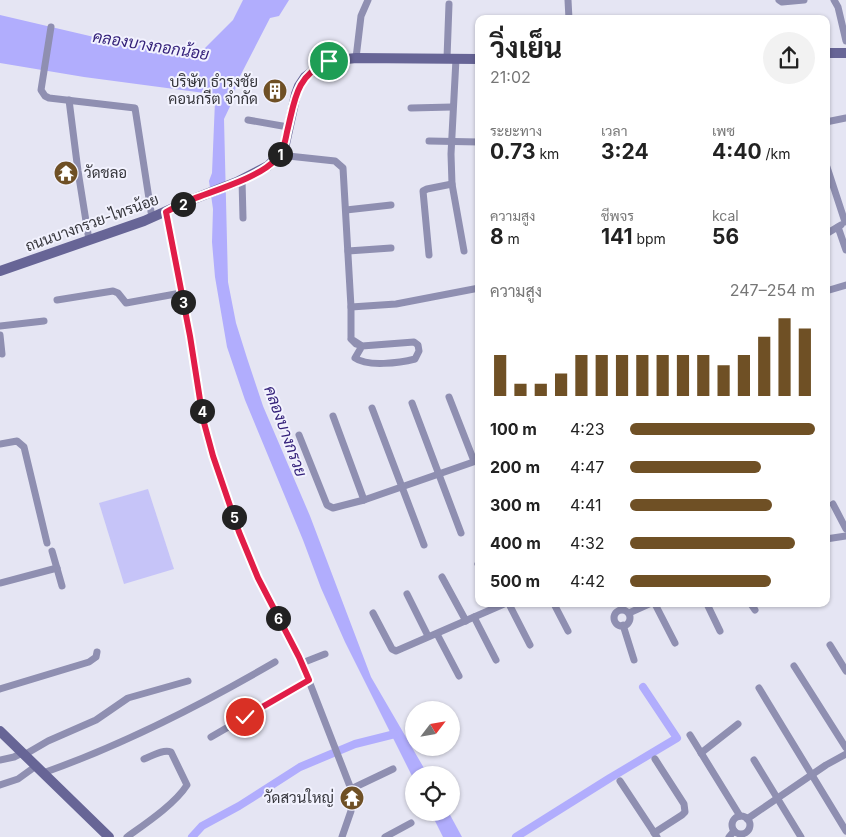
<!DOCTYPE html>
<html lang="th">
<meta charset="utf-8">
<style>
:root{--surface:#fff;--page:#f2f2f2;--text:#222;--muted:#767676;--accent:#6f5025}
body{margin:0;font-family:Inter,Sarabun,sans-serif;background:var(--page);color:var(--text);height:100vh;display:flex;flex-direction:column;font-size:19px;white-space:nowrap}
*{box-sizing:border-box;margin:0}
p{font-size:16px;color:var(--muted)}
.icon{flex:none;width:28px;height:28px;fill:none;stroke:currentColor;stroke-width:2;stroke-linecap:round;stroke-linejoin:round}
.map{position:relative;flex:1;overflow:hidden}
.sheet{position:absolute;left:475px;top:15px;width:355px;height:592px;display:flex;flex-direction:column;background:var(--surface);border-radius:10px;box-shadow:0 1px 4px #0004}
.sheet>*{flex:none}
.needle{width:32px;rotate:59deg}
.controls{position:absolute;left:405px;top:701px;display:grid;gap:10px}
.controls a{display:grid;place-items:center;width:55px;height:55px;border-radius:50%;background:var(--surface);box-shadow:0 1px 4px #0004;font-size:25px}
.pin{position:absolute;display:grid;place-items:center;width:42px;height:42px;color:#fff;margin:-21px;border:2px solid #fff;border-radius:50%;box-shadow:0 1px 5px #0007}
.km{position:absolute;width:25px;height:25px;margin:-12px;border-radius:50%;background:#222;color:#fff;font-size:14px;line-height:25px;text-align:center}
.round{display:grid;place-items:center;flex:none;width:52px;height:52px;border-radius:26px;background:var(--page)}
.overview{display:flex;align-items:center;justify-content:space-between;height:85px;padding:0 15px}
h1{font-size:28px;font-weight:700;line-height:38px}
.stats{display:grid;grid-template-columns:repeat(3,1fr);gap:8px;height:85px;padding:5px 15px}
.stats div{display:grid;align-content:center}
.stats b{font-size:21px;font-weight:700}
.stats small{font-size:14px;font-weight:400}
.stats p{font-size:14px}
.chart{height:140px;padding:10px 15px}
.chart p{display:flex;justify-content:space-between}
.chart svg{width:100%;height:90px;margin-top:5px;stroke:var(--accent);stroke-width:6}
ul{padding:0 15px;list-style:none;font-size:16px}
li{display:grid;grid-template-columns:80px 60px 1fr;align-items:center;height:38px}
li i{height:12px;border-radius:6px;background:var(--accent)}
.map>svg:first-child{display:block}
</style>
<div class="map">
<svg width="846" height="837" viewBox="0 0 846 837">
<rect width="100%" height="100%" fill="#e5e5f3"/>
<polygon fill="#c6c4f8" points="148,489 174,569 124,584 99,503"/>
<g fill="#b1adfd">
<polygon points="243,0 289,0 279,16 270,18 236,84 234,98 224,119 228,282 236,323 247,358 263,406 310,516 371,677 428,775 414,775 414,780 345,642 321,588 303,540 245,400 227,347 215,277 212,242 213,209 209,181 212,173 215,101 212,94 84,77 0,63 0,15 124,44 202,51 233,20"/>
<polygon points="431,813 449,813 462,837 443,837"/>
</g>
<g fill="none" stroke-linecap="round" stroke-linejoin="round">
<g stroke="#b1adfd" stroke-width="8">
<polyline points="192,837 202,826 239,806 300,767 355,744 395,734"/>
<polyline points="516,837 610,778 677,738 643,687"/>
</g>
<g stroke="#8f8fb1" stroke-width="7">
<polyline points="568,0 569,19"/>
<polyline points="779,0 782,2 804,0"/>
<polyline points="834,0 838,7 846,41"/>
<polyline points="51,27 41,90 45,96 49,98 135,108 152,218"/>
<polyline points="356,58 361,16 368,0"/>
<polyline points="447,58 449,4"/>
<polyline points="456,59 451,154 452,184 464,251"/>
<polyline points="69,100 78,171 89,240"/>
<polyline points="411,108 452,107"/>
<polyline points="248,120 288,127"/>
<polyline points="826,122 846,118"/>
<polyline points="429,141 479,142"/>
<path d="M279,155L335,161L343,168L351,307V339L362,346L355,358C367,367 400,363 415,359L419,351L418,345L414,342L362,346L356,344L351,339"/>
<polyline points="826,164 845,222"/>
<polyline points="242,180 243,218"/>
<polyline points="346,210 391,205"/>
<polyline points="166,212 190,336 203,419 213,456 239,532 258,578 302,663 351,789 351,811 342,837"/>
<polyline points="838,227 846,250"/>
<polyline points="826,234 841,225"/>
<polyline points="348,251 391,248"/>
<polyline points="429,255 423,191 427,189 452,184"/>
<polyline points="826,291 846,285"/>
<polyline points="57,300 113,291 118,293 126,303 181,293"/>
<polyline points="351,307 396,304 479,288"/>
<polyline points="0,326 44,321"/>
<polyline points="0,335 2,354"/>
<polyline points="449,397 474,461"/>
<polyline points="412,403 461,533"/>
<polyline points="372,408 424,545"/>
<polyline points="333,416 364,500"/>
<polyline points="299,435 327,505 333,508 364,500 479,460"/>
<polyline points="0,444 17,441 24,447 47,543"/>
<polyline points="833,504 846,529"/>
<polyline points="826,539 846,536"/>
<polyline points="52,551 62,586"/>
<polyline points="478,564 479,565"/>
<polyline points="442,577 466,621"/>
<polyline points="0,583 57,568"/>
<polyline points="407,594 428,636"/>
<polyline points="509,604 530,645"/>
<polyline points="554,604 568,631"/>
<polyline points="655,604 675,643"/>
<polyline points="707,604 720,631"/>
<polyline points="751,604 755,610"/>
<circle cx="622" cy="618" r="8"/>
<polyline points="373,613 392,649 396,651 504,604"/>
<polyline points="629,613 649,604"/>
<polyline points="474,617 496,660"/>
<polyline points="623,625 634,660"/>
<polyline points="437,634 459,676"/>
<polyline points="830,645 846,671"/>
<polyline points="302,663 325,654"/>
<polyline points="794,666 846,748"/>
<polyline points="759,688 846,831"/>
<polyline points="0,689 89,662 96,657 97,652"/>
<polyline points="690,735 740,816"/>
<polyline points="211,737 309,680"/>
<polyline points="701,753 738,724"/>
<polyline points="24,755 48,741 96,720 128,698 188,681"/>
<polyline points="0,760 14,757 22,753"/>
<polyline points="754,760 801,837"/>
<path d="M43,773C125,744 201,705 275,662"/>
<polyline points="620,781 657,837"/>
<polyline points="0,785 18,779 36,766"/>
<polyline points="351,789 393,769"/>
<circle cx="741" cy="825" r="9"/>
<polyline points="747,819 826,765 846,754"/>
<polyline points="654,833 682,815 685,812 684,804 655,759"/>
<path d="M127,837C145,824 175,804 187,785L171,752C163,749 152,756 144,759"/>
<polyline points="385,837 411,823"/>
<polyline points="729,837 734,831"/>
</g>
<g stroke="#676596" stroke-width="10">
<polyline points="826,53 846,53"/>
<polyline points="0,271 144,221 191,200 237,182 268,166 279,155 285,144 296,94 299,86 305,77 321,65 329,61 356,58 479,59"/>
<polyline points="0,731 109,837"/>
</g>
</g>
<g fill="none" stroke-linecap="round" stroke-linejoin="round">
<defs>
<path id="route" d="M245,717L309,680L299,657L258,578L239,532L213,456L203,419L190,336L166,212C175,207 184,203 193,199C216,190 260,177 275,160C283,152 285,143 287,132C295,100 295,76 329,61"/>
</defs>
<use href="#route" stroke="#fff" stroke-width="10"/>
<use href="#route" stroke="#e11d48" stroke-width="6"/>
</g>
<defs>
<symbol id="building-disc" viewBox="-11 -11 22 22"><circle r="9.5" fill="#6f5025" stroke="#f2f2fe"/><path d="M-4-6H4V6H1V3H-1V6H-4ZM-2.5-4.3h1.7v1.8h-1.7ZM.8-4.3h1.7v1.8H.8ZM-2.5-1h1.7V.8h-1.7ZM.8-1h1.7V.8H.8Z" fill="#fff"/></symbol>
<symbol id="temple-disc" viewBox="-11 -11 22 22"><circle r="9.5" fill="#6f5025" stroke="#f2f2fe"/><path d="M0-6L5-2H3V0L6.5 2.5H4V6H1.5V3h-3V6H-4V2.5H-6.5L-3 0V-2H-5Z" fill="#fff"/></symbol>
</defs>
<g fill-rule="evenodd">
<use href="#building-disc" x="261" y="77" width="28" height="28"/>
<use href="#temple-disc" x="52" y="159" width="28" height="28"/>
<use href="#temple-disc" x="338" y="784" width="28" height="28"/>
</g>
<g text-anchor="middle" stroke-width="4" stroke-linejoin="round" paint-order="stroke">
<g font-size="15" fill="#36363c" stroke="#f2f2fe" text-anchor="end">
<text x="258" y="87">บริษัท ธำรงชัย<tspan x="258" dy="17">คอนกรีต จำกัด</tspan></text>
<text x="84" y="178" text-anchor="start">วัดชลอ</text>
<text x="334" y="803">วัดสวนใหญ่</text>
</g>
<g font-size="15" fill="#36363c" stroke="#f2f2fe">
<text transform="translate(92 223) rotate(-20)" y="5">ถนนบางกรวย-ไทรน้อย</text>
</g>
<g font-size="16" font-style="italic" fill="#34217a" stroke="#f2f2fe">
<text transform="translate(151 45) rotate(9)" y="6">คลองบางกอกน้อย</text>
<text transform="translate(286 431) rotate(70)" y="6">คลองบางกรวย</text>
</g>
</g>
</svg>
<div class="controls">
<a><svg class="needle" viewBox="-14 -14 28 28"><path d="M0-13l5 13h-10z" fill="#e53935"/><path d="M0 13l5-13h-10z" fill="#767676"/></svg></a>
<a><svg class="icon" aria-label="locate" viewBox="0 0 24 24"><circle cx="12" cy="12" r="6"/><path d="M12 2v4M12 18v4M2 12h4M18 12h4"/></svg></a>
</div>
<div class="pin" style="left:329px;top:61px;background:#1e9e55"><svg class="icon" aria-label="arrive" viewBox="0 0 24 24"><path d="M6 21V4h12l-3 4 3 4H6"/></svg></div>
<div class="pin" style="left:245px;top:717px;background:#d93025"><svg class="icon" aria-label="check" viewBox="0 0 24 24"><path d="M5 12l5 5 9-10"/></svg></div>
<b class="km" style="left:280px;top:154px">1</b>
<b class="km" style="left:183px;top:204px">2</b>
<b class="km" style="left:183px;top:302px">3</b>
<b class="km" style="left:202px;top:411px">4</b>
<b class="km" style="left:234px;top:517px">5</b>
<b class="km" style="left:278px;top:618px">6</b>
<section class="sheet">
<div class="overview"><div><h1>วิ่งเย็น</h1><p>21:02</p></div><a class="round"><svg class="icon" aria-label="share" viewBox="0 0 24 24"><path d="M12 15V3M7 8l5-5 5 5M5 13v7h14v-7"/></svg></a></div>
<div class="stats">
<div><p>ระยะทาง</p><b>0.73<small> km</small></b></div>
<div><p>เวลา</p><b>3:24</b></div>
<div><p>เพซ</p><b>4:40<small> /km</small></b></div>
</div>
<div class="stats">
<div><p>ความสูง</p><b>8<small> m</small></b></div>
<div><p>ชีพจร</p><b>141<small> bpm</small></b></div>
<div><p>kcal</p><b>56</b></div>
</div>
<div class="chart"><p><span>ความสูง</span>247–254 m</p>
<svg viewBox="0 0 160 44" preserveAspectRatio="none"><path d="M5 44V24M15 44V38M25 44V38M35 44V33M45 44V24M55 44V24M65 44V24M75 44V24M85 44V24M95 44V24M105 44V24M115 44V29M125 44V24M135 44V15M145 44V6M155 44V11"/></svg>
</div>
<ul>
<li><b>100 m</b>4:23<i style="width:100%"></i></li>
<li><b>200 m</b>4:47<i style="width:71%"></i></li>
<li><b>300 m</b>4:41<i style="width:77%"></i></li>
<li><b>400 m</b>4:32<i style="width:89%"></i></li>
<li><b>500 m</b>4:42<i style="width:76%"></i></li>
</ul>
</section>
</div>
